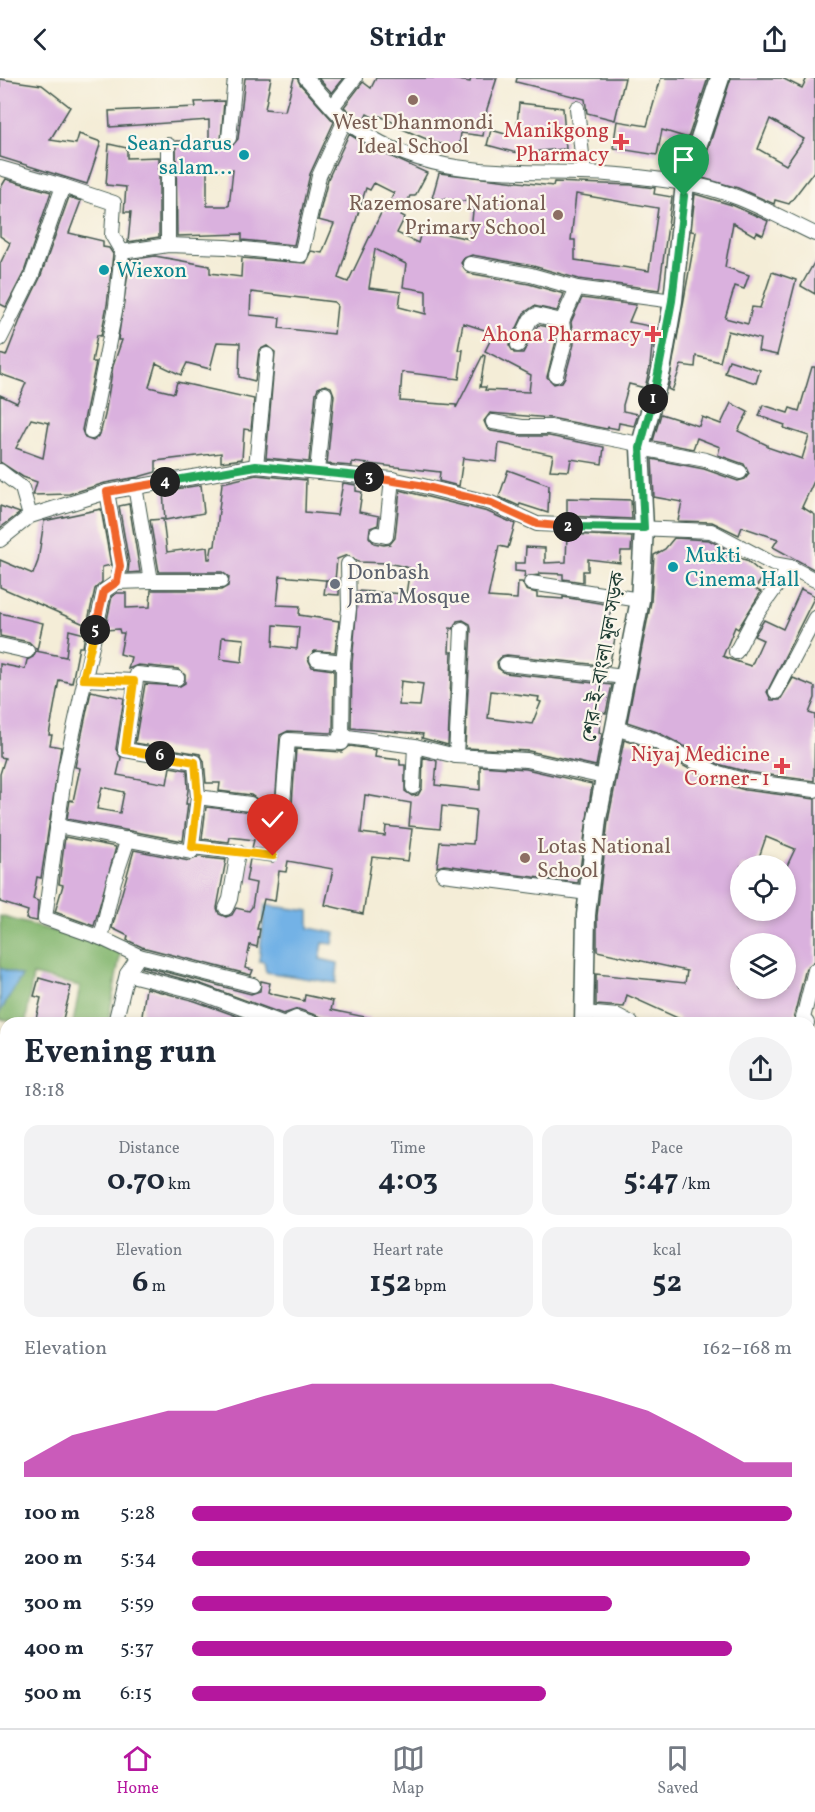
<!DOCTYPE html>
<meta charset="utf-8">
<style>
:root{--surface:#fff;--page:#f2f2f3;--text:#1f2937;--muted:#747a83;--line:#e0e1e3;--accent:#b5179e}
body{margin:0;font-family:Vollkorn,"Noto Serif Bengali",serif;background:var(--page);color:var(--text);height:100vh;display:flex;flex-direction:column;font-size:22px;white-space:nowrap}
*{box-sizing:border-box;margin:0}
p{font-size:20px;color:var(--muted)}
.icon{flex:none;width:33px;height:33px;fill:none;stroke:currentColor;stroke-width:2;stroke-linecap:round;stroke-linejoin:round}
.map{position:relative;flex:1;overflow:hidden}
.details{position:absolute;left:0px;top:939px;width:816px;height:711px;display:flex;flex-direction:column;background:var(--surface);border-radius:18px 18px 0 0;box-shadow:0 3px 9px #0003}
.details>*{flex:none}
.fabs{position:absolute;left:730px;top:777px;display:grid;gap:12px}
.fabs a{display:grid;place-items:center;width:66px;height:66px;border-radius:50%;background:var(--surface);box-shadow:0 3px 9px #0003;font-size:30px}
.pin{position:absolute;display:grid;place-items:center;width:51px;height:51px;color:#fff;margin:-62px -26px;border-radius:50% 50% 50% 0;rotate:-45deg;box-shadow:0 0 6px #0007}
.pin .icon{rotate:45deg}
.km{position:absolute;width:30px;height:30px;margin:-15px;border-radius:50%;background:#222;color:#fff;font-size:16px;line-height:30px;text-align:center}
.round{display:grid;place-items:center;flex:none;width:63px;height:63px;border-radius:32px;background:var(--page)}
.head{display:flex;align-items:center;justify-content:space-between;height:102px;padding:0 24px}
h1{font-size:33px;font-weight:700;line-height:45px}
.metrics{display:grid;grid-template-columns:repeat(3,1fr);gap:9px;height:102px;padding:6px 24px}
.metrics div{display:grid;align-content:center;border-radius:15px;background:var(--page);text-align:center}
.metrics b{font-size:30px;font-weight:700}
.metrics small{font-size:16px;font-weight:400}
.metrics p{font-size:16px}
.chart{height:168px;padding:12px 24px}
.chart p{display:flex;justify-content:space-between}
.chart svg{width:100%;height:108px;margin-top:6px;fill:var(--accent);opacity:.7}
ul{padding:0 24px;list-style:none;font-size:20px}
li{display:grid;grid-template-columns:96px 72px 1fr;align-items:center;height:45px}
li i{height:15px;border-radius:8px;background:var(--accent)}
header{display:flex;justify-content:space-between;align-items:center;height:78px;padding:0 24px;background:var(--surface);font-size:27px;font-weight:700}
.tab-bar{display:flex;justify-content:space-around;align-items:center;height:84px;border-top:2px solid var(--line);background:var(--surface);font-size:16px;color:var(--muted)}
.tab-bar a{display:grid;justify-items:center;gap:3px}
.tab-bar .selected{color:var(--accent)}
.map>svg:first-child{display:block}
</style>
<header><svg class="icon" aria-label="back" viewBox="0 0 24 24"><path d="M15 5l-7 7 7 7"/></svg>Stridr<svg class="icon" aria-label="share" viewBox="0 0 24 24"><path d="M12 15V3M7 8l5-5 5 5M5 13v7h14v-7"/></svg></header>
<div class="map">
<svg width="815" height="1650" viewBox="0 0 815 1650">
<rect width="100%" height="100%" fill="#fbf7ec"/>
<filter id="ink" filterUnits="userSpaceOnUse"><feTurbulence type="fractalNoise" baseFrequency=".0167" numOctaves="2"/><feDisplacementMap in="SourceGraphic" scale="12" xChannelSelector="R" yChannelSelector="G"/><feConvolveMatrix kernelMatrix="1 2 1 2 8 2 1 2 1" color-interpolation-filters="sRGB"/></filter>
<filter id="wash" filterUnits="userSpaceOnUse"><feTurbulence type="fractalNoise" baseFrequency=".008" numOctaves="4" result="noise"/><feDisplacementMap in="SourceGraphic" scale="24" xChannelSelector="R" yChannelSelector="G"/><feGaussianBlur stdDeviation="1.35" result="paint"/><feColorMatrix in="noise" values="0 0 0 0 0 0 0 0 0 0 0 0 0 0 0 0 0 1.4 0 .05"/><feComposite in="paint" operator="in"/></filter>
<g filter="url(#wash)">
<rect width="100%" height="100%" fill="#f4edd7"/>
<polygon fill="#85b771" stroke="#527a52" stroke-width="1.5" points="0,838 121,872 108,945 73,945 80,908 33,897 26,944 0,941"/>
<g fill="#73b2e6" stroke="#49788d" stroke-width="1.5">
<polygon points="265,827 309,833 309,850 335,855 333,866 323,865 320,881 338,885 336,905 266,894 264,884 259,883"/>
<polygon points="0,890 22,898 0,934"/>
</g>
<g id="blocks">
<g fill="#dab1de" fill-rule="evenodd">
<path d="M245,0H271L265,31L285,33L294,0H297L300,6L334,44L310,96L294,167L242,162V156L177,158L176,63L209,64V42L110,49L109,33L196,29L195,24L224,23L221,63L224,68H232L238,61ZM207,92H233L229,128H207Z"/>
<polygon points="318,0 344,0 332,15"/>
<polygon points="376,0 444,0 470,4 471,0 497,0 487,31 483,58 461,55 459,69 436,65 400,50 401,48 380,38 378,42 367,36 363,44 344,29 363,4 371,10"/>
<polygon points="517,0 625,0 615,42 587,35 585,21 516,4"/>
<polygon points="661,0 708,0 688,60 662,52 657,77 613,70 617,43 647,48"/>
<path d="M731,0H782L802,10L807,0H815V92L789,126L775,122L774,126L738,110L699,99ZM770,41L804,61L786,87L758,71Z"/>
<polygon points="0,1 42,7 70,29 50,62 76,66 79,56 101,64 87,106 0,79"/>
<polygon points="519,25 563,30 566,71 539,73 538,77 513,74 487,67 491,52 516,59"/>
<path d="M349,56L370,69L427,95L415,118H410L401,137L405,139L397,155L418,165L422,151L470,161L474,124L432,120L439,95L553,108L554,104L631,107L655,110L654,116L672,119L659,212L579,201L533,188L472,177L464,180L461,185L468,195L529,206L564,216L557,233L534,228L524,235L509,267L514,275H523L538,247L554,250L556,263L547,299L554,306L562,304L565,299L574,266L571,244L582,220L636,227L629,244L654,249L650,288L645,310L629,306L623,327V333L638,336L634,348L619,345L618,351L608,349L607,351L551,340L490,335L484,343L487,350L491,353L521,358H549L604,369L602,386L571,381L569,393L550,392L553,377L499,365L497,384L463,380L459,408L439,403L440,394L352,384V388L327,386L334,317L331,309L325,307L318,310L316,315L309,384L266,380L275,274L267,268L259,272L255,303L239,299L240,265L217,264L210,291L187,285L181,297L156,285L149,309L174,315L177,304L254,321L251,352L244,351L242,381L221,384V375L156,383V394L138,399L105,405L69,416L33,417L37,404L23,399L0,384V317L17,325L26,305L0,296V276L6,278L22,237L40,200L69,119L81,123L69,155L103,163V169L109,170L113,176L107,227L101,258L97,257L92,284H96L82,352L85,360L93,363L100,356L105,337L113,288L122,262H118L130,182L155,178L210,188V195L241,199L242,180L305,185L311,173L322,175L334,146L318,142L328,101ZM374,105L394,115L385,134L382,133L348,204L338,200L366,110L370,112ZM576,116L658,130L649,193L575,182V162H571ZM375,171L406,186L403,209L426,213V236L399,229L401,214L369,210ZM251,214L334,224L337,227L334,256L279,250L280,240L250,237ZM463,245L494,255L485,273L531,297L529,314L485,312L486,309H480L485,278L483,277L456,330V327L400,323L402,294L459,301L463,272H458ZM31,341L49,345L43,380L16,370Z"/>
<polygon points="109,66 127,70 127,80 159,79 159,159 128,164 131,134 124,134 126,109 106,107"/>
<polygon points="6,101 51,114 24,194 6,229 0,226 0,186 10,165 0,158 0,111"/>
<polygon points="695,116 732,127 768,143 763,157 757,154 755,158 733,145 725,189 749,197 744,211 735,208 725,240 748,246 752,229 760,230 772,194 796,202 777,277 758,273 760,261 728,253 720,284 696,278 695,289 681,287 672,313 668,311 696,154 691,153"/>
<polygon points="815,183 815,216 801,208"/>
<polygon points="729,282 760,292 756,305 725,295"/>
<polygon points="812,289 815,289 815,401 802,429 815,437 815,492 773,469 778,461 742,449 739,457 712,444 678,443 682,424 654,419 652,381 704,391 738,403 745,401 749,396 744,386 718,377 720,369 697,360 693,371 653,363 661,336 699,348 702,339 721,346 731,325 748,334 738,353 767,367 767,369 802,381 809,358 784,350 785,347 759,338 763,327 788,335 790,330 799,333"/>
<polygon points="508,392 549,407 548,435 520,426 519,428 499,419"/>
<path d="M256,397L306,402L305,434L337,437L343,405L356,407V413L362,414L359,434L379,438L378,447L370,450L369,459L374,465L384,467L390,466L395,460L400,412L488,434L515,446L508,470L499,468L488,519L517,521L518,504H522L526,512L537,515V519L563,521V519L611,527L608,555L616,556L609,588L507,577L502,578L497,584L498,590L505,595L612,607L606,635L602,634L599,655L602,656L596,688L529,673L465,670L471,551L470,546L463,542L457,543L453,551L450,550L449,574H452L448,667L422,660L423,656L351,650L352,585L358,513L406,516L410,490L388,485L358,484L347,477L337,481L335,503L280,498L277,527L300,528L299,537L339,543L335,574L314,573L308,581L312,589L334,592L333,652L332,655L288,653L280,657L274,743L282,748L291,740L296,671L342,674L350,668L376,672L375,679L400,682V687H405V713L412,718L418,717L422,710L423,679L437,683L435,707L480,712V688L526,691L592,706L578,805L444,787L437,789L440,764L473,766L476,732L442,728L440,751L409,748L411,725L365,717L361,755L385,758L386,748L412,751L408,783L372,779L363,836L325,827L333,791L288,783L286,794L279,793L275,823L264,821L257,851H260L257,869L250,867L245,890L253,892L251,897L142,869L127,862L128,858L112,850L134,772L189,783L198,779L226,782L217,830L219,836L226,839L232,837L236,830L249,833L252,829L256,805L246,803L250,781L273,784L278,779L274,773L252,770L254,762L230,759L229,764L202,761L206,729L253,734L259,728L258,722L251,717L219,713L220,705H206L204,683L200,676L135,665L145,606L180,608L185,605V597L178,591L138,587L128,591L131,579L120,576L124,555H120L119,551L105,552L112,518L117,515H126V530L150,529L151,512H221L228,508L229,499L222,494H159L150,442L163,441L167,474L207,469L208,481H210L212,469L215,468L222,405ZM274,547L299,549L297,571L273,568ZM222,559L244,561L242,584L220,581ZM401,603L423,606L420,628L399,627ZM491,613L539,619L538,623L541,624L532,646L488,640Z"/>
<polygon points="201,407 204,435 165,442 163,413"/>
<polygon points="567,420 631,422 632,441 567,438"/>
<polygon points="129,426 140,494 128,495 129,485 119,428"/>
<polygon points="0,428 20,435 0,450"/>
<polygon points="101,431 111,487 102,489 102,504 95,511 86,552 82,552 84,546 0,509 0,482 33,496 38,483 44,443"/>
<polygon points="567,456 632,459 631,473 621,473 620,485 588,481 588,493 583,493 583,504 563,501 563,496 539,495 539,497 524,499 525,494 515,493 515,485 525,485 526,469 545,470 545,485 566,484"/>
<polygon points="674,460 709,462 724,470 722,475 746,482 764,497 755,511 761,514 738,551 735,549 723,578 732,582 751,588 763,562 754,558 764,542 783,551 801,511 815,518 767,614 771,622 780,622 793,600 815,609 815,620 809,635 815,637 814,703 748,694 718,686 657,654 627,644 651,524 654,477 665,471"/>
<polygon points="326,502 339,504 339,517 324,516"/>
<polygon points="0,535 43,545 37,572 29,564 0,558"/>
<polygon points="69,552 85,556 83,569 79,569 72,605 59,602 49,657 52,657 50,667 61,669 41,800 37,799 33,821 38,823 37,843 26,841 28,833 0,824 0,696 5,680 0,679 0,586 25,591 27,582 33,579 36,573 66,579"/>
<path d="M91,613L124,620L116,671L121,680L117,697L167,706L170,689L187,692L188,712L186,726H188L183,763L67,741L70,722L73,723L80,690L75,689ZM102,709L124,714L120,735L97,731Z"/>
<path d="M624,662L650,670L712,703L745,712L815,721V883L806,890L794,938L796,945H678L680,941L627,917L624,929L596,927V896L685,905L687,893L597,873V838L608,743ZM766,759L795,771L786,790V832H741V788H756ZM741,866H786V910H741Z"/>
<polygon points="65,759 116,769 94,848 55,834 63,807 59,806"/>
<polygon points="143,888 251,916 260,913 261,903 270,905 268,914 272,916 304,923 305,917 333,923 331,932 370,940 370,945 338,945 298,931 283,936 201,906 142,890"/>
<polygon points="39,900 71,909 62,945 35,945 41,920 34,918"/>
<polygon points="146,910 195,923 256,945 141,945"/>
</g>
</g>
</g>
<g filter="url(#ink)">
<use href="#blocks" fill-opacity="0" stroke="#3f574c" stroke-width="1.5"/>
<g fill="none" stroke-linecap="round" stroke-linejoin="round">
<defs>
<g id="lane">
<polyline points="238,774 273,778"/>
<polyline points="0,1530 6,1531"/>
<polyline points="92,1644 95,1650"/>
</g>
<g id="street">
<path d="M306,0C319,13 332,31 346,43C420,99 494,93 580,95C614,95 651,100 684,105C731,111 773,136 815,156"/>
<polyline points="333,28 355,0"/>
<polyline points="577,30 584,95"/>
<polyline points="229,60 235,0"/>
<polyline points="0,90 63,108 32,197 0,261"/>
<polyline points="63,108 114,125 112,157 122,174 168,167 226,169 301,177 319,98 345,42"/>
<polyline points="168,167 168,67"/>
<polyline points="470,186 531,197 577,210 673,223"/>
<polyline points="518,267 530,242 536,237 562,243 577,210"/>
<polyline points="556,297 565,264 562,243"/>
<polyline points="493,344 522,349 550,349 634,365 640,370 706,382 740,394"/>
<polyline points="91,354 116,228 122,174"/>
<polyline points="256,388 267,277"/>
<polyline points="0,393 22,410 30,438"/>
<polyline points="317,393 325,316"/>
<polyline points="135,408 151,503 221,503"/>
<polyline points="107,414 120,487 117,504 104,513 65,692 45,840 101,860 139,878 127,896 115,945"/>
<polyline points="377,456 386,458 392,401"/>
<polyline points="0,462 30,438 107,414 256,388 392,401 419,407 491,425 537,446 711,453 773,486 790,489 815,502"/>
<polyline points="117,504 151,503"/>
<polyline points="531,505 640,522"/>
<polyline points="0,567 27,573"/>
<polyline points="736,574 754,540 790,489"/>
<polyline points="317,581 343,584"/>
<polyline points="506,586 625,599"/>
<polyline points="83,601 134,603"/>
<polyline points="776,614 815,540"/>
<polyline points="616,650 653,662 715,694 746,703 815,712"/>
<polyline points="340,658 415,668 456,678 527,682 604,699"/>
<polyline points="456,678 462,551"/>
<polyline points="413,709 415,668"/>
<polyline points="198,719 250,726"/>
<polyline points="282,739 288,662 342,665 343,584 349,531 348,486"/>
<polyline points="57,748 191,774 198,719 195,684 125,672 137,596 177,600"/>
<polyline points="192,769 238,774 230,821 226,830"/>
<polyline points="443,796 588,815"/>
<polyline points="101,860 114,803 128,761"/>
<polyline points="139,878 253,907"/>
<polyline points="127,896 198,914 282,945"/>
<polyline points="584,935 618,938 631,945"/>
<polyline points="285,945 296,940 312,945"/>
<polyline points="807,945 803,940 815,892"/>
<polyline points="810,982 815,977"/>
<polyline points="0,987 6,989"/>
<polyline points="0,1024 6,1025"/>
<polyline points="810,1125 815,1134"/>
<polyline points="810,1174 815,1173"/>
<polyline points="810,1244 815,1236"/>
<polyline points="810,1297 815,1299"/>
<polyline points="0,1358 6,1360"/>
<polyline points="810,1427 815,1427"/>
<polyline points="0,1459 6,1461"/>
<polyline points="377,1644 380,1650"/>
<polyline points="168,1650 169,1644"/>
</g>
<g id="secondary">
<polyline points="584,945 586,837 597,741 640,522 644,450 640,370 661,293 673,223 685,105 720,0"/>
<polyline points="810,1575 815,1558"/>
<polyline points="513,1650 514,1644"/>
<polyline points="790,1650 791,1644"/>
</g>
</defs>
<use href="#lane" stroke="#3f574c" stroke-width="10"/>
<use href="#street" stroke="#3f574c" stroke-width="16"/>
<use href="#secondary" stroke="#3f574c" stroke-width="21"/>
<use href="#lane" stroke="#fff" stroke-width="7"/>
<use href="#street" stroke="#fff" stroke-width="14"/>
<use href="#secondary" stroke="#fff" stroke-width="18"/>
</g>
</g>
<g fill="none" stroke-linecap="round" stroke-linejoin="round" filter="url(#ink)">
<defs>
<polyline id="split-1" points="653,321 672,223 684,118"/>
<polyline id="split-2" points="568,449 644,450 640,370 653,321"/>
<polyline id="split-3" points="369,399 419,407 491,425 537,446 568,449"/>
<polyline id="split-4" points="165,404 256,388 369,399"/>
<polyline id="split-5" points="95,552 104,513 117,504 120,488 107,414 165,404"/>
<polyline id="split-6" points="95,552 83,601 134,603 125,672 160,678"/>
<polyline id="split-7" points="160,678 195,684 198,719 192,769 273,778"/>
</defs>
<use href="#split-1" stroke="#fff" stroke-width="12"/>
<use href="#split-2" stroke="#fff" stroke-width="12"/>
<use href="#split-3" stroke="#fff" stroke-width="12"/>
<use href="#split-4" stroke="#fff" stroke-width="12"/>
<use href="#split-5" stroke="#fff" stroke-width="12"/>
<use href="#split-6" stroke="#fff" stroke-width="12"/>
<use href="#split-7" stroke="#fff" stroke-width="12"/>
<use href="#split-1" stroke="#22a559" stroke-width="8"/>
<use href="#split-2" stroke="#22a559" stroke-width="8"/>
<use href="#split-3" stroke="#f0652b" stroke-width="8"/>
<use href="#split-4" stroke="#22a559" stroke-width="8"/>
<use href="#split-5" stroke="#f0652b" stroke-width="8"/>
<use href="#split-6" stroke="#f5b400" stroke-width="8"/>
<use href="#split-7" stroke="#f5b400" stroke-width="8"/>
</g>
<g fill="#8d6e63" stroke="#fbf7ec" stroke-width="2">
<circle cx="413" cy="22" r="6"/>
<circle cx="558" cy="137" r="6"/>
<circle cx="525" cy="780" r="6"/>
</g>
<g fill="#e0444e" stroke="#fbf7ec" stroke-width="2">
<path d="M618 55h6v6h6v6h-6v6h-6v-6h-6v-6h6z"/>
<path d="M650 247h6v6h6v6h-6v6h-6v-6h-6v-6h6z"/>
<path d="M779 679h6v6h6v6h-6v6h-6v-6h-6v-6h6z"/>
</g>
<g fill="#0f9aa8" stroke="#fbf7ec" stroke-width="2">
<circle cx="244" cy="77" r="6"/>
<circle cx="104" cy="192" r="6"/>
<circle cx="673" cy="489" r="6"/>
</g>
<circle fill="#6b7280" stroke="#fbf7ec" stroke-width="2" cx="335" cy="506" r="6"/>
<g text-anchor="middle" stroke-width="4.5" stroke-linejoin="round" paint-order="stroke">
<g font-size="21" fill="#785e54" stroke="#fbf7ec">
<text x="413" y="51">West Dhanmondi<tspan x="413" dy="24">Ideal School</tspan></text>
<text x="546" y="132" text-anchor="end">Razemosare National<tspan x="546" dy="24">Primary School</tspan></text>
<text x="537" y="775" text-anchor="start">Lotas National<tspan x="537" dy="24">School</tspan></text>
</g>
<g font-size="21" fill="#be3a42" stroke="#fbf7ec" text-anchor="end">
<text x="609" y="59">Manikgong<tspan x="609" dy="24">Pharmacy</tspan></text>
<text x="641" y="263">Ahona Pharmacy</text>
<text x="770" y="683">Niyaj Medicine<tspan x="770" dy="24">Corner- 1</tspan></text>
</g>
<g font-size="21" fill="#0d838f" stroke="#fbf7ec" text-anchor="start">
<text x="232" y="72" text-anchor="end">Sean-darus<tspan x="232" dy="24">salam...</tspan></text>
<text x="116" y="199">Wiexon</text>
<text x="685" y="484">Mukti<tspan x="685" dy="24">Cinema Hall</tspan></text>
</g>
<g font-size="21" fill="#5b616d" stroke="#fbf7ec" text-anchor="start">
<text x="347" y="501">Donbash<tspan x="347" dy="24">Jama Mosque</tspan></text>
</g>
<g font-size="21" fill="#1f3d34" stroke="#fbf7ec">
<text transform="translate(603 579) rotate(-80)" y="7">শের-ই-বাংলা মূল সড়ক</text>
</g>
</g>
</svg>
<div class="fabs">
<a><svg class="icon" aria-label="locate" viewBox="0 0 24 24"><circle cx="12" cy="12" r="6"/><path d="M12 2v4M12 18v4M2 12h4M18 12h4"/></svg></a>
<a><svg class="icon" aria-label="layers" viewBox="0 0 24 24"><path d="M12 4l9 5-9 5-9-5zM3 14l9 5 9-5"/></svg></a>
</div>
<div class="pin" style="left:684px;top:118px;background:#1e9e55"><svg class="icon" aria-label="arrive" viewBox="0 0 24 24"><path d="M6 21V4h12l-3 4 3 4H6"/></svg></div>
<div class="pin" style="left:273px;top:778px;background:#d93025"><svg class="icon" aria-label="check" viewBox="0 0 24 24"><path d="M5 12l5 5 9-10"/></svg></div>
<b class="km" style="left:653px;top:321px">1</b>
<b class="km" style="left:568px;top:449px">2</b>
<b class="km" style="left:369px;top:399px">3</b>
<b class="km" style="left:165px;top:404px">4</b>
<b class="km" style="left:95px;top:552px">5</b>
<b class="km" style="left:160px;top:678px">6</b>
<section class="details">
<div class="head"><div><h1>Evening run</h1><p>18:18</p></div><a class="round"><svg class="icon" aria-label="share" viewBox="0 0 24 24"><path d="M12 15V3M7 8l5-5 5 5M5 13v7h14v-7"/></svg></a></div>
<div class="metrics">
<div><p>Distance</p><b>0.70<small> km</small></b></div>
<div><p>Time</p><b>4:03</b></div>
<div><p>Pace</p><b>5:47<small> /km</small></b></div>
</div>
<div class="metrics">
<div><p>Elevation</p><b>6<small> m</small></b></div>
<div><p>Heart rate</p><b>152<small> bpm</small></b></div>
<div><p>kcal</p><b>52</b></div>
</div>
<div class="chart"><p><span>Elevation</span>162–168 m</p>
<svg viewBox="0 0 160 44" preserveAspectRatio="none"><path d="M0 44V38L10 27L20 22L30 17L40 17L50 11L60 6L70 6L80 6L90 6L100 6L110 6L120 11L130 17L140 27L150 38L160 38V44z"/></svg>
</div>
<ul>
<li><b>100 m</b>5:28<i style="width:100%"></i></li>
<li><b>200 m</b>5:34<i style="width:93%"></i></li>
<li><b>300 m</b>5:59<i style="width:70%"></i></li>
<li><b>400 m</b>5:37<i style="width:90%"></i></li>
<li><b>500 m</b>6:15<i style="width:59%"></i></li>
</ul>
</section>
</div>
<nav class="tab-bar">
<a class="selected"><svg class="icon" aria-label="home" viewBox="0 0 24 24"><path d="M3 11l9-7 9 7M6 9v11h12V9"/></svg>Home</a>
<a><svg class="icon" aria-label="map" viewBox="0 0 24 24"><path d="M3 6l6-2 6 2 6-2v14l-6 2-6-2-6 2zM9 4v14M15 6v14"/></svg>Map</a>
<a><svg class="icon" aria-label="saved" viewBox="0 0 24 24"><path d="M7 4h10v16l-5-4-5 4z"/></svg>Saved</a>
</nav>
